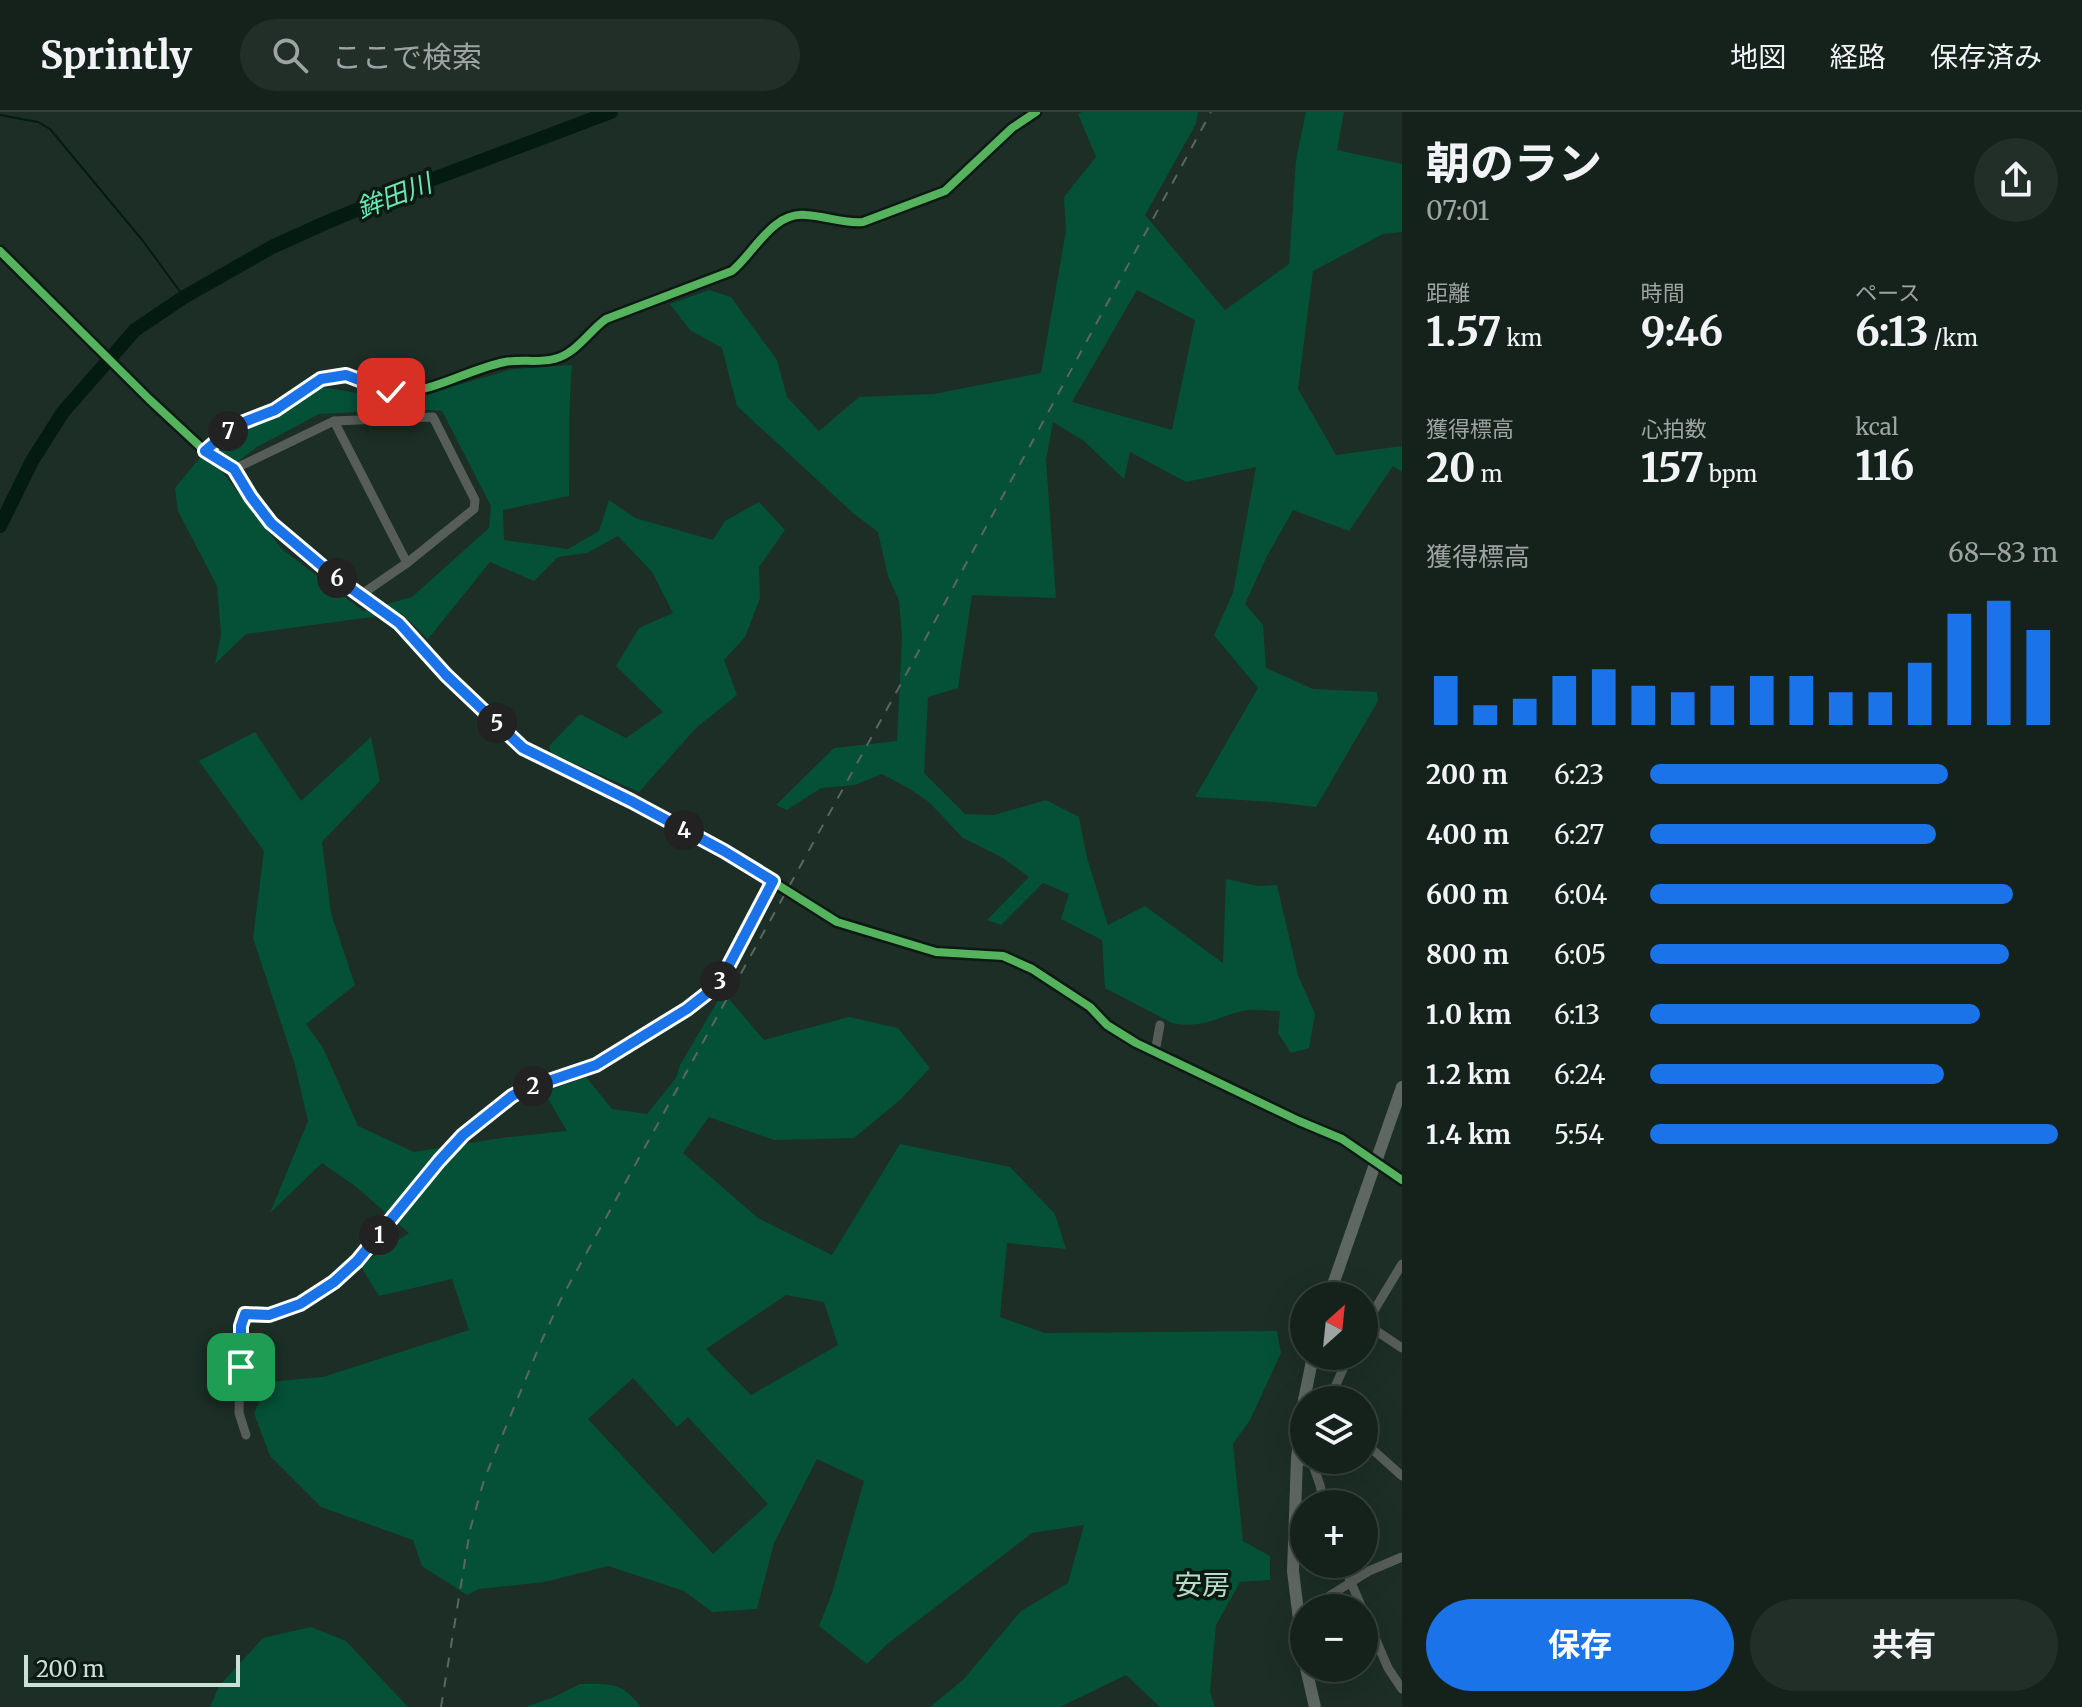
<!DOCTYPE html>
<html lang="ja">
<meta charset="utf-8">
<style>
:root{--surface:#15221c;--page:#222f29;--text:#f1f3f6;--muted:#9da4a3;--line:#343f3b;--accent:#1a73e8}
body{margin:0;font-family:Merriweather,"Noto Sans JP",serif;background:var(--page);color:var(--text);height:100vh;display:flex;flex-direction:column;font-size:30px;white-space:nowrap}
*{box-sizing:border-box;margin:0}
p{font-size:26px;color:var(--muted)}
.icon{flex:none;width:44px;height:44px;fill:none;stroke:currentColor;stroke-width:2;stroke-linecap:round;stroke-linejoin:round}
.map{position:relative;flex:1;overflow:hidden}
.drawer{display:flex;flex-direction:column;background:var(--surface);width:680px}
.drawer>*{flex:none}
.needle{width:52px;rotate:27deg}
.tools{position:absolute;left:1290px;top:1170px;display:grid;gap:16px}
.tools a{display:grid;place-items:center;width:88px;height:88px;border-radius:50%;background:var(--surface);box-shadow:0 8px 32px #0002,0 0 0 2px var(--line);font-size:40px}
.scale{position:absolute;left:24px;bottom:20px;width:216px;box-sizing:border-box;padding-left:8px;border:4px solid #cde0d6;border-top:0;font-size:22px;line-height:28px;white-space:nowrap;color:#cde0d6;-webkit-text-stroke:6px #0c1a13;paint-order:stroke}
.pin{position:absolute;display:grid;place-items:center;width:68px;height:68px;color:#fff;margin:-34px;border-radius:16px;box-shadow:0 4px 12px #0006}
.km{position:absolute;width:40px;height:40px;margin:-20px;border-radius:50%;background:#222;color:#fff;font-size:22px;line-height:40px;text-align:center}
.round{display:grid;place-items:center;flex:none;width:84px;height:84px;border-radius:42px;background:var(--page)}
.head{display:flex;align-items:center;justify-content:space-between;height:136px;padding:0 24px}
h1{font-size:44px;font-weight:700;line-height:60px}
.metrics{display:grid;grid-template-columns:repeat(3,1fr);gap:12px;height:136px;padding:8px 24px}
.metrics div{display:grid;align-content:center}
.metrics b{font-size:40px;font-weight:700}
.metrics small{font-size:22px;font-weight:400}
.metrics p{font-size:22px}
.chart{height:224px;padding:16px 24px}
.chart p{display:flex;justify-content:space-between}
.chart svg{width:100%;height:144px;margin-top:8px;stroke:var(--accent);stroke-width:6}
.action{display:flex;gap:16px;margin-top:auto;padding:16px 24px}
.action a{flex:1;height:92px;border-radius:48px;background:var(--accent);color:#fff;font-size:32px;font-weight:700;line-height:92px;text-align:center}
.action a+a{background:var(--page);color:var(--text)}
ul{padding:0 24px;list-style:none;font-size:26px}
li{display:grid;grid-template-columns:128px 96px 1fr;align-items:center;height:60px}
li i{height:20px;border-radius:10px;background:var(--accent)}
header{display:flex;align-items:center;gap:48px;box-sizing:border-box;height:112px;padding:0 40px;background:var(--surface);border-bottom:2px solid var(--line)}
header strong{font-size:38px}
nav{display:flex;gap:44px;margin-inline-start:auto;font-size:28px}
.search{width:560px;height:72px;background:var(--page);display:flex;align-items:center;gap:20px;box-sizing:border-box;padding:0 28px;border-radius:44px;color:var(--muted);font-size:30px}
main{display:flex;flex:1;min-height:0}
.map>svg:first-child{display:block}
</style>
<header>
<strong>Sprintly</strong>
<div class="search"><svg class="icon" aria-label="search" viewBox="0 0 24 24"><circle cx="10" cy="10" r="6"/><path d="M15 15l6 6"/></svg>ここで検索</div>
<nav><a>地図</a><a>経路</a><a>保存済み</a></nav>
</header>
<main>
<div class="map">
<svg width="1402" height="1595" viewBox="0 0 1402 1595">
<rect width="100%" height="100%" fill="#1c2e26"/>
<g fill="#055138" fill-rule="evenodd">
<path d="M1082,0H1198L1196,12L1145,103L1225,198L1289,152L1296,48L1306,0H1344L1337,38L1402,52V120L1383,122L1313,159L1298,277L1336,343L1402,334V360L1393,354L1349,419L1293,398L1267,444L1245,492L1263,513L1266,556L1313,577L1377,580L1378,589L1316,695L1273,690L1195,685L1258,576L1214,523L1233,481L1256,355L1186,370L1130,340L1124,367L1084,329L1053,310L1046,348L1056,486L972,483L958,576L928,585L924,661L965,702L994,703L1046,688L1079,705L1087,746L1108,813L1145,794L1223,851L1226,767L1258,774L1277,773L1298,863L1315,902L1309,936L1291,941L1278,921L1280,899C1270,899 1258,897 1248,898C1219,903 1203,918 1172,911L1105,876L1102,828L1061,807L1069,782L1043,771L1001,813L987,808L1029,765L1003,746L963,726L929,690L910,677L882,662L855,673L821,676L787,698L776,693L834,636L897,629L902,525L899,489L888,464L878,420L853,401L737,294L722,236L690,218L670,192L709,178L731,185L777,248L787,285L819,319L859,285L934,282L1041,261L1066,119L1064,85L1096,45L1078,2ZM1137,178L1195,208L1172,318L1072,290Z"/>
<path d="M572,253C568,297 570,340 569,384L503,398L504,428L568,437L599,419L609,388L635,406L713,428L725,409L759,390L785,418L759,455L760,486L745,525L724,548L737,583L696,616L639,680L551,641L549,634L580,602L626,626L663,600L616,554L639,516L673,501L652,460L618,424L587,441L558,445L534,469L490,450L428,527L401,501L246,522L215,552L221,523L217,474L178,399L175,376L197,349L232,326L322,275L392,287L427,282L513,257ZM417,297L442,299L491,394L489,416L412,485L363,499L282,437L223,361L257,335L319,302Z"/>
<path d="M255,620L301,689L371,625L380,669L322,730L331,801L355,873L306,912L323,936L358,1014L414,1040L501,1026L567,1019L544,980L586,965L612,997L647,1002L676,966L680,953L723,880L764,928L849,905L898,916L930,956L900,988L854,1026L774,1028L709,1005L683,1041L758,1106L832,1143L900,1032L1010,1055L1055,1102L1066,1137L1007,1131L1000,1205L1045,1221L1277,1219L1281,1241L1250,1308L1233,1332L1243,1429L1270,1444V1468L1240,1470L1216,1513L1210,1580L1215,1595H1160L1126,1563L1060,1595H930L963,1568L1021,1499L1068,1471L1084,1413L1032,1421L886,1533L867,1552L819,1514L832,1481L864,1369L817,1347L774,1431L757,1497L712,1500L684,1479L608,1454L544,1470L479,1477L467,1483L422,1454L413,1428L321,1395L270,1344L254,1301L268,1270L323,1265L469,1218L452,1167L379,1184L360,1153L409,1121L355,1074L322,1051L270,1101L308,1009L295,953L253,826L264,739L199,649ZM786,1183L824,1190L838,1233L751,1283L706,1237ZM633,1266L677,1315L688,1305L768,1392L713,1442L588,1307Z"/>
<polygon points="311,1515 346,1529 408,1595 210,1595 219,1574 263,1526"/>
<path d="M580,1572C611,1572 621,1569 641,1595H525L552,1586Z"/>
</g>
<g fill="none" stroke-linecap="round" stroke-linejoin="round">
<polyline stroke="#031b10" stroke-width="2" points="0,3 38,10 50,17 143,129 184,185"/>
<polyline stroke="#031b10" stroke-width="14" points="0,414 32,349 63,300 135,218 184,185 272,135 325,111 412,75 611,0"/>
<g stroke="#575e5a" stroke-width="9">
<polyline points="0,139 149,287 205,339 234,357 251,385 271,411 335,465 399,511 446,563 523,636 631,689 724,739 777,772"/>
<polyline points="334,309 407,451"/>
<path d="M205,339C215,330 226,318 238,312C251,306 266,303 278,296C295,285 309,270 330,265C353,260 371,278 394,280C432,282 468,257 505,250C521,247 539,251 554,247C576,242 589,219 606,207L732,159C754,141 773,99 806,103C826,104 843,112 863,110L945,79L1012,16L1036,0"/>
<polyline points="234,357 334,309 433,305 475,388 474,397 407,451 359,484"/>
<polyline points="797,784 837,810 936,840 1003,844 1032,857 1090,895 1107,913 1136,931 1299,1009 1342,1027 1402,1068"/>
<polyline points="1155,940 1160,913"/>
<polyline points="1366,1212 1402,1236"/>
<polyline points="1364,1215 1402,1152"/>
<polyline points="1329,1288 1349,1244"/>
<polyline points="246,1323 239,1301 241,1214 245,1202 269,1203 300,1192 334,1170 357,1149 439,1049 463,1023 512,984 525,977 596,953 687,897 719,872 773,769"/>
<polyline points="1364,1330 1402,1364"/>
<polyline points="1297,1346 1313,1353 1320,1373 1324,1392"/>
<polyline points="1343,1452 1362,1496"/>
<polyline points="1310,1496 1369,1459 1402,1445"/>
<polyline points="1364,1500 1388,1556 1402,1577"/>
</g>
<g stroke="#5e6762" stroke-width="12">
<polyline points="1329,1184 1402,975"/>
<polyline points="1304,1288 1297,1346 1293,1459 1304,1548"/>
<polyline points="1304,1288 1313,1244"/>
<polyline points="1306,1556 1315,1595"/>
</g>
<polyline stroke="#5d6662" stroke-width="2" stroke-dasharray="10 10" stroke-linecap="butt" points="441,1595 470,1418 484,1368 541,1230 561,1187 897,579 1211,0"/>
<polyline stroke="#575e5a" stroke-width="9" points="777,772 797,784"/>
<defs>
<g id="cycleway">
<polyline points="0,139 149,287 205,339 234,357 251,385 271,411 335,465 399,511 446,563 523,636 631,689 724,739 837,810 936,840 1003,844 1032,857 1090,895 1107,913 1136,931 1299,1009 1342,1027 1402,1068"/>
<path d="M205,339C215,330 226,318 238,312C251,306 266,303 278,296C295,285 309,270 330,265C353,260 371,278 394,280C432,282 468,257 505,250C521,247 539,251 554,247C576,242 589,219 606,207L732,159C754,141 773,99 806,103C826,104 843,112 863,110L945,79L1012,16L1036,0"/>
</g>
</defs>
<use href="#cycleway" stroke="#0c1a13" stroke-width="13"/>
<use href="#cycleway" stroke="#56b35d" stroke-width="8"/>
</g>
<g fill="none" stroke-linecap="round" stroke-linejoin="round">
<defs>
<polyline id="route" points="241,1255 241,1214 245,1202 269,1203 300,1192 334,1170 357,1149 439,1049 463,1023 512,984 525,977 596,953 687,897 719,872 773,769 724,739 631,689 523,636 446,563 399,511 335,465 271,411 251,385 234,357 205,339 234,314 275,298 321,267 346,263 391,280"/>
</defs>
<use href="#route" stroke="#fff" stroke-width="16"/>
<use href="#route" stroke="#1a73e8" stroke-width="10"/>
</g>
<g text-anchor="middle" stroke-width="7" stroke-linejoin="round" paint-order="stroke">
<g font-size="26" font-style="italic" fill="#6ae8b2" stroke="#0c1a13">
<text transform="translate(394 84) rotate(-21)" y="9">鉾田川</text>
</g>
<g font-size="28" fill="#b7ddc9" stroke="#0c1a13">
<text x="1202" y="1483">安房</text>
</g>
</g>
</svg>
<div class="tools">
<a><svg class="needle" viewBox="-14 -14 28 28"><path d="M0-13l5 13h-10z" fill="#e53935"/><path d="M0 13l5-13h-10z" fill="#9da4a3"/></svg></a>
<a><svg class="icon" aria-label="layers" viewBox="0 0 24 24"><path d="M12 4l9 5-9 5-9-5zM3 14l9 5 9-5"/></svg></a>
<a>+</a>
<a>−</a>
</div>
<div class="scale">200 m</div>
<div class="pin" style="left:241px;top:1255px;background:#1e9e55"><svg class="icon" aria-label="arrive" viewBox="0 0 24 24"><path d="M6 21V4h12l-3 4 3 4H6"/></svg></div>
<div class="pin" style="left:391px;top:280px;background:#d93025"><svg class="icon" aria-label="check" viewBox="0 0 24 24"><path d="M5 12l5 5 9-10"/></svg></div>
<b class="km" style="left:379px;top:1123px">1</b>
<b class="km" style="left:533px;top:974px">2</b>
<b class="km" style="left:720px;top:869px">3</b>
<b class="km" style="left:684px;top:718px">4</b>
<b class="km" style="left:497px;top:611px">5</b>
<b class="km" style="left:337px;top:466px">6</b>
<b class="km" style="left:228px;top:319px">7</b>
</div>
<section class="drawer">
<div class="head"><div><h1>朝のラン</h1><p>07:01</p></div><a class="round"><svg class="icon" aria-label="share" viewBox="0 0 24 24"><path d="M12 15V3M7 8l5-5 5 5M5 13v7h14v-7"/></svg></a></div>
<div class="metrics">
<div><p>距離</p><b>1.57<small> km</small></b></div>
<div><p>時間</p><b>9:46</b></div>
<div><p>ペース</p><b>6:13<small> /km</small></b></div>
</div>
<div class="metrics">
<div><p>獲得標高</p><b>20<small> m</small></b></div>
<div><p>心拍数</p><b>157<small> bpm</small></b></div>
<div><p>kcal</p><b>116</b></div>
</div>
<div class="chart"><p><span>獲得標高</span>68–83 m</p>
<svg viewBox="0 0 160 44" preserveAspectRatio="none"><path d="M5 44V29M15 44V38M25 44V36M35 44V29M45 44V27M55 44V32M65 44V34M75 44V32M85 44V29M95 44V29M105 44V34M115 44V34M125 44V25M135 44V10M145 44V6M155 44V15"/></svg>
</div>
<ul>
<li><b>200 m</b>6:23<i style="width:73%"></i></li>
<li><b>400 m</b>6:27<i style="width:70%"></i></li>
<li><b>600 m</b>6:04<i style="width:89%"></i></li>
<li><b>800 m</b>6:05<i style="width:88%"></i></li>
<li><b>1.0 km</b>6:13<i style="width:81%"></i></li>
<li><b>1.2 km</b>6:24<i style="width:72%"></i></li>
<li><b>1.4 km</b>5:54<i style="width:100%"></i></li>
</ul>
<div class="action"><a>保存</a><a>共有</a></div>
</section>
</main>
